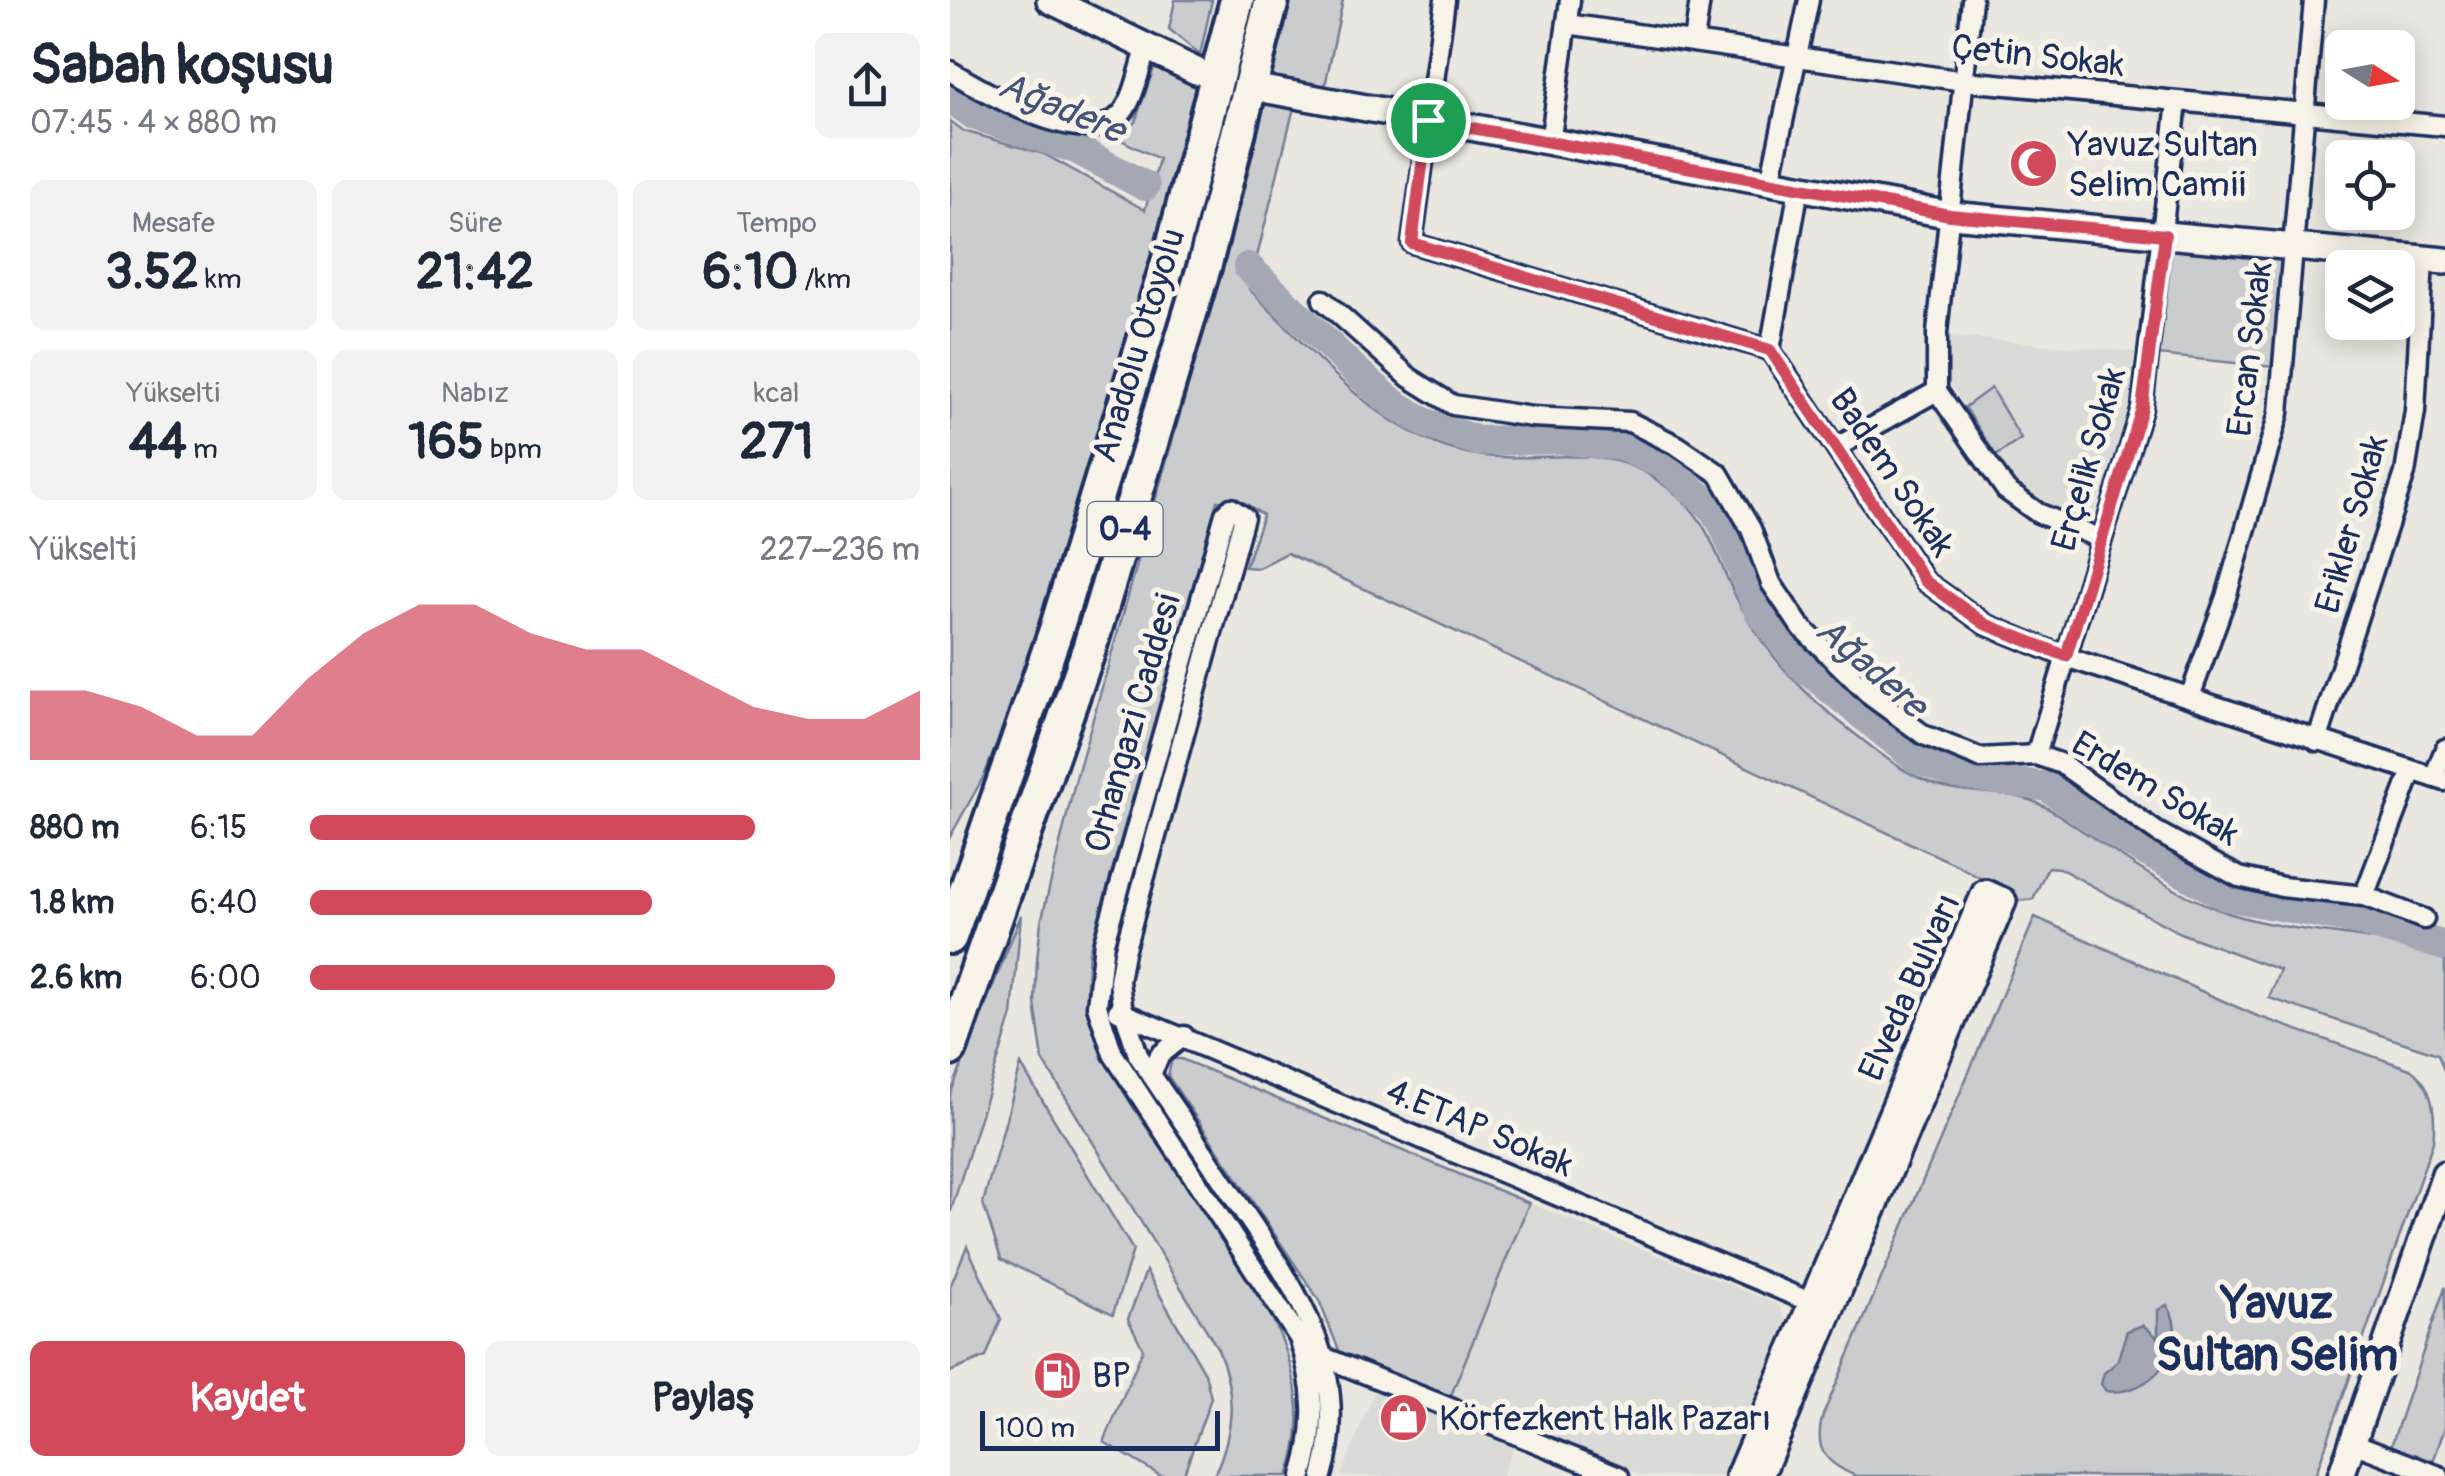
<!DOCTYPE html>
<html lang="tr">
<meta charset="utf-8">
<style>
:root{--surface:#fff;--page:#f2f2f3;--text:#1f2937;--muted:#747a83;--accent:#d1495b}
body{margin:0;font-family:Pangolin,sans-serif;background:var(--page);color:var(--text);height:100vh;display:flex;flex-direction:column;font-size:38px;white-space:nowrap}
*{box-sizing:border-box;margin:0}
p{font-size:32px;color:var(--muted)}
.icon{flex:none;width:55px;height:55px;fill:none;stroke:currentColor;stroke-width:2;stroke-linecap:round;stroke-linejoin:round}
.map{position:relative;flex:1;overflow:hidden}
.drawer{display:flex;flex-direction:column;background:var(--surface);width:950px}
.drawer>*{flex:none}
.needle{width:65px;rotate:101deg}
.tools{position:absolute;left:1375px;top:30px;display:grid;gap:20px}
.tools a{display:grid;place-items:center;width:90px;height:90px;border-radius:15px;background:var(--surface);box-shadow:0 5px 25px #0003;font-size:50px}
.scale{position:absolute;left:30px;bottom:25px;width:240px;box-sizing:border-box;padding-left:10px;border:5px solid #1b2f5e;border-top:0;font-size:28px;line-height:35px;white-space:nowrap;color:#1b2f5e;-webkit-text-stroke:8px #f7f3e8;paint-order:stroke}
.pin{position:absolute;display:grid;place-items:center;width:85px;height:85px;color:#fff;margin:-42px;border:5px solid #fff;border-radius:50%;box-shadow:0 2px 10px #0007}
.round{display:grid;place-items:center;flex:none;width:105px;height:105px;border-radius:15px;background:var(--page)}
.head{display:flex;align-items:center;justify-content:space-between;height:170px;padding:0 30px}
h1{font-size:55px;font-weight:700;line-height:75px}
.figures{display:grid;grid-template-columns:repeat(3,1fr);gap:15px;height:170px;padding:10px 30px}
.figures div{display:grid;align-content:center;border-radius:15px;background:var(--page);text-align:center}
.figures b{font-size:50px;font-weight:700}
.figures small{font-size:28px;font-weight:400}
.figures p{font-size:28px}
.chart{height:280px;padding:20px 30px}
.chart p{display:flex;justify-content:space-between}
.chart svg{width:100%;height:180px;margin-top:10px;fill:var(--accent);opacity:.7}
.primary-button{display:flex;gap:20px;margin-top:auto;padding:20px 30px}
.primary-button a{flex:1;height:115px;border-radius:15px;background:var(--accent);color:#fff;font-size:40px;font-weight:700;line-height:115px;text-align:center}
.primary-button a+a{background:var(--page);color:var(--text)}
ul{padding:0 30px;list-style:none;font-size:32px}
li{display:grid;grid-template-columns:160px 120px 1fr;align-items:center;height:75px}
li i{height:25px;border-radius:12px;background:var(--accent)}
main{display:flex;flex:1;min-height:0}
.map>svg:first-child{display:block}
</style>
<main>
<section class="drawer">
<div class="head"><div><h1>Sabah koşusu</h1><p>07:45 · 4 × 880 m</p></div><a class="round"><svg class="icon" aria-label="share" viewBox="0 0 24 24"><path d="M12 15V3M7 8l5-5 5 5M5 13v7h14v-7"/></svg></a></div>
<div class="figures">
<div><p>Mesafe</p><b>3.52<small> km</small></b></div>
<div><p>Süre</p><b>21:42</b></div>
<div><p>Tempo</p><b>6:10<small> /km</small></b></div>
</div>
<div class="figures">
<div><p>Yükselti</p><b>44<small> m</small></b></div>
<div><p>Nabız</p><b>165<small> bpm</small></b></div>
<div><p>kcal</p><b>271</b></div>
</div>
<div class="chart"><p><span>Yükselti</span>227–236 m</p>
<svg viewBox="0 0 160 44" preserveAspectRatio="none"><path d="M0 44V27L10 27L20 31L30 38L40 38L50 24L60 13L70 6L80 6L90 13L100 17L110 17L120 24L130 31L140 34L150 34L160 27V44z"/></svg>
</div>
<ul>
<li><b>880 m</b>6:15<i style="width:73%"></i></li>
<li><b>1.8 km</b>6:40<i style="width:56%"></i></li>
<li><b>2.6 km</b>6:00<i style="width:86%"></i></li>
</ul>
<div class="primary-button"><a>Kaydet</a><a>Paylaş</a></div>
</section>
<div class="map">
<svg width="1495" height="1476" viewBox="0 0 1495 1476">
<rect width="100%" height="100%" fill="#eae7e0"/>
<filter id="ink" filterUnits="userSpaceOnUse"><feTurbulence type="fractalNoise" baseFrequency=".01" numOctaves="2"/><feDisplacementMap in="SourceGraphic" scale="20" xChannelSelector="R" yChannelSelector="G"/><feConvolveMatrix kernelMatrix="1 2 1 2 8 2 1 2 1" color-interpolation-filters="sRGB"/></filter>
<g filter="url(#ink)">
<g fill="#dadad6">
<polygon points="994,336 1187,352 1177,417 1140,522 1081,498 1059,479 994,373"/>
<polygon points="579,1203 829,1305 838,1328 775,1476 693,1476 500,1398"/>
<polygon points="425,1390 564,1446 552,1476 391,1476"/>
</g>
<g fill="#cbcccd" stroke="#737e96" stroke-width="2.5">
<polygon points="225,0 262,0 250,55 219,29"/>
<path d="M340,0H393L375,86L350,83L299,289C366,354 436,445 534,456C594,463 649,442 704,478C765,518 759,547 790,605C818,658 858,698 905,734C931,754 956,776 988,785C1019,795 1055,790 1085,802C1103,809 1120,823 1136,833C1178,861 1220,891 1267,909C1341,937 1422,929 1495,959V1073L1488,1054L1319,998L1330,970L1230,933L1109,868L1098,867L1083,899L1070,901L1007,865L337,553L308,568L295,567L313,515L295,503L267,501L139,952C137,978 134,1002 143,1028C190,1166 397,1322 338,1476H264C284,1431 287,1395 268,1349L93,1060L85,1003L87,959L91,922L125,782L293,193Z"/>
<polygon points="205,65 245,87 226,177 71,680 35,774 0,837 0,121 14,131 94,154 195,210 209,159 167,138 185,122"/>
<polygon points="1220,247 1334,257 1323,367 1207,355"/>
<polygon points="1041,388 1071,439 1046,456 1015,407"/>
<polygon points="71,915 62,1015 0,1214 0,1095"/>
<path d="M1085,917L1307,1016L1460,1069C1484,1085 1486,1116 1483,1142L1365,1476H906C875,1463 863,1449 873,1415Z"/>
<polygon points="222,1059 231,1059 579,1203 500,1398 392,1358 369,1300 218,1076"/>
<polygon points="71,1065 183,1250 163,1314 51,1259 33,1203"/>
<polygon points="17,1246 51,1319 36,1357 0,1372 0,1287"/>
<polygon points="196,1271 255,1373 261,1398 233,1476 211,1476 154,1442 193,1349 178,1319"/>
<polygon points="1495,1287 1495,1427 1483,1462 1441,1446"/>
</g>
<path fill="#a3a8b4" stroke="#6d7892" stroke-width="2.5" d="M1217,1305C1243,1345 1201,1398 1156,1391L1151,1384L1154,1373L1167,1362L1177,1331L1193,1325L1208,1338V1310Z"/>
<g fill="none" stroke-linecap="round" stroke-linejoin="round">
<g stroke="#a3a8b4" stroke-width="30">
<polyline points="0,98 24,115 126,149 195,186"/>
<polyline points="298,267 408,373 443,403 476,423 528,441 608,439 671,446 714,465 762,507 774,526 808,609 850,664 968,760 1007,774 1097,787 1179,842 1275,896 1410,921 1495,946"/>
</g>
<defs>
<g id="street">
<polyline points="495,0 462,243 820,350 975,581 1035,624 1116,657 1495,781"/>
<polyline points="1022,0 987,333 987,391 1056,490 1088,513 1149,538"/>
<polyline points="617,24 1014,81 1495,126"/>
<polyline points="744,42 750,0"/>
<path d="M0,71C35,92 138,154 172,113C185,98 190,65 197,47"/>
<polyline points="600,143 620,0"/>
<polyline points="820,182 859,0"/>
<polyline points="373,300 460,378 503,405 582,417 680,422 728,446 769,474 801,529 821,583 850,626 922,697 974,735 1030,758 1086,755 1112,764 1207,832 1289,877 1332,887 1414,896 1474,919"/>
<polyline points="820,350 849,188"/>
<polyline points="887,447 987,391"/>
<polyline points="1241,694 1276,597 1329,413 1364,0"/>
<polyline points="1367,741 1455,473 1465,411 1473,260"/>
<polyline points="1086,755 1192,408 1227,102"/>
<polyline points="1484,777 1495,749"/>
<polyline points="1414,896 1462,771"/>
<polyline points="168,1011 872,1307"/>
<polyline points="201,1074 210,1055 234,1036"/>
<polyline points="376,1358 669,1476"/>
<polyline points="1403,1443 1489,1476"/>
<path d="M352,1476C367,1429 365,1385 349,1338L163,1054L147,1006L154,942L275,514L281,508L294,517L174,952L169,981L172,1005L188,1055C221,1104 254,1153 287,1202C345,1287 404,1368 372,1476"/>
</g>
<g id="secondary">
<polyline points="100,0 246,71"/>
<polyline points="318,90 1001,215 1495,261"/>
<polyline points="789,1476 1035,893 1053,901 810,1476"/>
<polyline points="1391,1476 1495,1174"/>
</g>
<g id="highway">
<polyline points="0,937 106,630 223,246 287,0"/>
<polyline points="0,1049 139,649 255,264 322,0"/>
</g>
</defs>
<use href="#street" stroke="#1b2f5e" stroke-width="25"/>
<use href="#secondary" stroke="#1b2f5e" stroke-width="32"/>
<use href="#highway" stroke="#1b2f5e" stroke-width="40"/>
<use href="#street" stroke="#f7f3e8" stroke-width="18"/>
<use href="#secondary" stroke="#f7f3e8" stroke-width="25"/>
<use href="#highway" stroke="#f7f3e8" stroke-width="32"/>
</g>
</g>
<g fill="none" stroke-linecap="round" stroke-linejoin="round" filter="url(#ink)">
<defs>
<polygon id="route" points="478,120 1000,215 1215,235 1192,408 1116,656 1035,624 975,581 820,350 462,243"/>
</defs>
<use href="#route" stroke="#fff" stroke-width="20"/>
<use href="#route" stroke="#d1495b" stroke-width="12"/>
</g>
<defs>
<symbol id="mosque-disc" viewBox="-11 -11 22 22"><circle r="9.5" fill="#d1495b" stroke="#f7f3e8"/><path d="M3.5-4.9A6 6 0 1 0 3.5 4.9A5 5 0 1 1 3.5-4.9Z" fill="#fff"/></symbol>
<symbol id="fuel-disc" viewBox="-11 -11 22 22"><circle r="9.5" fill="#d1495b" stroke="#f7f3e8"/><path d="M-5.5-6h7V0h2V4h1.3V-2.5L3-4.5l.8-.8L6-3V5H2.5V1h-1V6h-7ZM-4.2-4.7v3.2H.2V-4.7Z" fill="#fff"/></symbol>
<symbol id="shop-disc" viewBox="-11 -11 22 22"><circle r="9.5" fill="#d1495b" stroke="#f7f3e8"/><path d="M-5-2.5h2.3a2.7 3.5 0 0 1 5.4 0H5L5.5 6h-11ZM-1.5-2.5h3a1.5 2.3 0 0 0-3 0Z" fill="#fff"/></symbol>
</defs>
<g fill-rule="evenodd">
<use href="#mosque-disc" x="1056" y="136" width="55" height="55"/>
<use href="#fuel-disc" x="80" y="1348" width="55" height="55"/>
<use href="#shop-disc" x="426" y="1390" width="55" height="55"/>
</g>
<g text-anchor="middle" stroke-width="10" stroke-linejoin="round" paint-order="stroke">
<rect fill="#f7f3e8" stroke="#5d6a87" stroke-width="2.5" x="137.5" y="502" width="75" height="54" rx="8"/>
<g font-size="32" font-weight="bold" fill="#1b2f5e">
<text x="175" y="540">O-4</text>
</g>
<g font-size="35" fill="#1b2f5e" stroke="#f7f3e8">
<text transform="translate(1088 55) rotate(6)" y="12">Çetin Sokak</text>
<text transform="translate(188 345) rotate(-73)" y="12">Anadolu Otoyolu</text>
<text transform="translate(1299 349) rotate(-83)" y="12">Ercan Sokak</text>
<text transform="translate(1138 459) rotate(-74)" y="12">Erçelik Sokak</text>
<text transform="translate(943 472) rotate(56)" y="12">Badem Sokak</text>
<text transform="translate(1401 524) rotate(-74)" y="12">Erikler Sokak</text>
<text transform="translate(182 723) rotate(-74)" y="12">Orhangazi Caddesi</text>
<text transform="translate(1206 788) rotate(31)" y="12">Erdem Sokak</text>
<text transform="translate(959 987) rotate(-66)" y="12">Elveda Bulvarı</text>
<text transform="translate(530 1127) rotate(23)" y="12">4.ETAP Sokak</text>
</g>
<g font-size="35" fill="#1b2f5e" stroke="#f7f3e8" text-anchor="start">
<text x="1118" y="156">Yavuz Sultan<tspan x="1118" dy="40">Selim Camii</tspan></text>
<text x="142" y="1387">BP</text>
<text x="489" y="1430">Körfezkent Halk Pazarı</text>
</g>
<g font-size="38" font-style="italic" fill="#445378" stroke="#f7f3e8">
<text transform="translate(112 107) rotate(22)" y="13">Ağadere</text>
<text transform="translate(922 667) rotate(41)" y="13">Ağadere</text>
</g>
<g font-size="45" font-weight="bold" fill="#1b2f5e" stroke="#f7f3e8">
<text x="1327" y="1318">Yavuz<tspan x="1327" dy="52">Sultan Selim</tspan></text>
</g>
</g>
</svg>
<div class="tools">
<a><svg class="needle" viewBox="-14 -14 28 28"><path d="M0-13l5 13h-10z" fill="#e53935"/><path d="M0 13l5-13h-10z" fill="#747a83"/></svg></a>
<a><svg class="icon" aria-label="locate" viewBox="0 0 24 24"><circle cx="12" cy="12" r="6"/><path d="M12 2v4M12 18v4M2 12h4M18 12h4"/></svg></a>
<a><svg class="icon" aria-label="layers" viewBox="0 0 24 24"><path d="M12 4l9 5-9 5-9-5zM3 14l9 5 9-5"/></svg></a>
</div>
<div class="scale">100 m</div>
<div class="pin" style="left:478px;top:120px;background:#1e9e55"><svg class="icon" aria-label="arrive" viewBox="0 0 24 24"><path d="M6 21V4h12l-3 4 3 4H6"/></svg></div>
</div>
</main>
